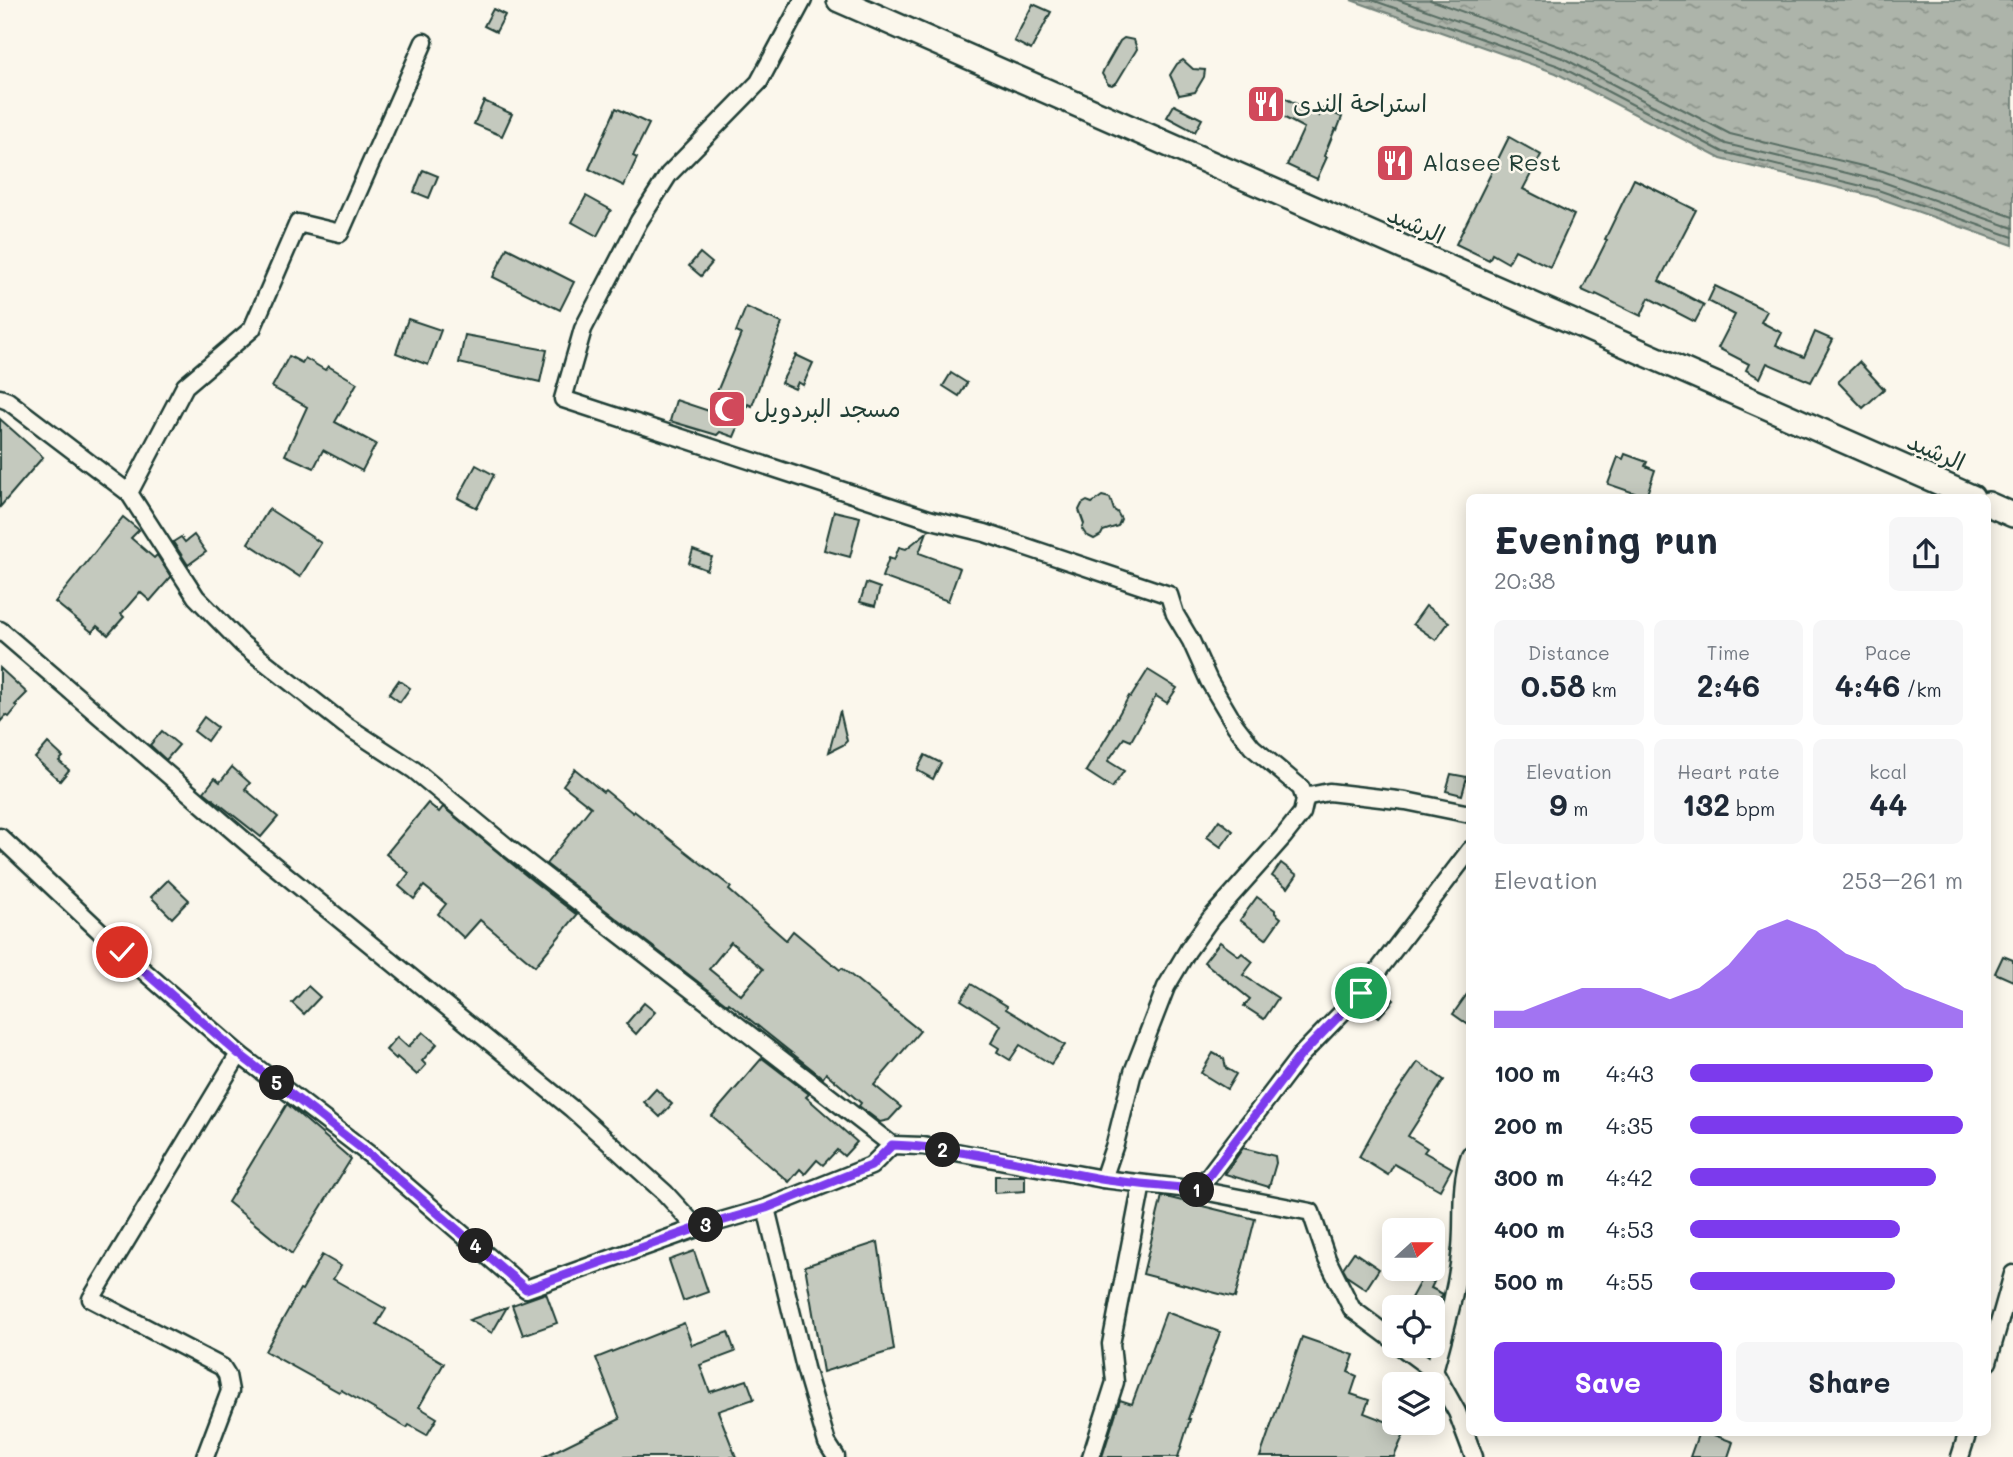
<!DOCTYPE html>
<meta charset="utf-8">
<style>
:root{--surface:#fff;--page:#f6f6f7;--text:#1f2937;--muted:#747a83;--accent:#7c3aed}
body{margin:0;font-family:Mali,"Playpen Sans Arabic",sans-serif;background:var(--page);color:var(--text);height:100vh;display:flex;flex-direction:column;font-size:26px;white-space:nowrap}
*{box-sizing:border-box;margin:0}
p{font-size:23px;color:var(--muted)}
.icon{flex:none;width:38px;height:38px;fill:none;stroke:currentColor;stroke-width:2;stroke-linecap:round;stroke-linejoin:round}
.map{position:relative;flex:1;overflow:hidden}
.panel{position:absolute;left:1466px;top:494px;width:525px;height:942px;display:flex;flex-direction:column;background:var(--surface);border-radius:10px;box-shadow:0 4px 18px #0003}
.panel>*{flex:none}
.needle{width:46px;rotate:69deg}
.buttons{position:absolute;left:1382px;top:1218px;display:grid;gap:14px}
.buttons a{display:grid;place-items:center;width:63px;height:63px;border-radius:10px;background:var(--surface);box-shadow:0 4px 18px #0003;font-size:35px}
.pin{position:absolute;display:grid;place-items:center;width:60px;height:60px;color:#fff;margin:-30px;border:4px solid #fff;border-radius:50%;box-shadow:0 2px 7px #0007}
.km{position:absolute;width:35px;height:35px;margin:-18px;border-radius:50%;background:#222;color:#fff;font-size:19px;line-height:35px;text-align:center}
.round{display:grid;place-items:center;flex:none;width:74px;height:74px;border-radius:10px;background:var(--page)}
.headline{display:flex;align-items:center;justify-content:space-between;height:119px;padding:0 28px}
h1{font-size:38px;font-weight:700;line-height:52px}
.figures{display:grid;grid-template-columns:repeat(3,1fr);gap:10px;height:119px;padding:7px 28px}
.figures div{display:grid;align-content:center;border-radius:10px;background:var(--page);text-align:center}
.figures b{font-size:30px;font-weight:700}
.figures small{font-size:19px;font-weight:400}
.figures p{font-size:19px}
.chart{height:196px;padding:14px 28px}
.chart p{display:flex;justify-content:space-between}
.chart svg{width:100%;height:126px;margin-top:7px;fill:var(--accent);opacity:.7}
.cta{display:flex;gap:14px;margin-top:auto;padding:14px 28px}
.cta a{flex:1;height:80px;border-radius:10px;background:var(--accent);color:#fff;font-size:28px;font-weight:700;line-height:80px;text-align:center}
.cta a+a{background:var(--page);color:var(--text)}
ul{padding:0 28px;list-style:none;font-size:23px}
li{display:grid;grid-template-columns:112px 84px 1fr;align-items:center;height:52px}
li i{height:18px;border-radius:9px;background:var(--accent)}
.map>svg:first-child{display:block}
</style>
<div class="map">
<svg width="2013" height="1457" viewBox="0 0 2013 1457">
<defs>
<pattern id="water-ripples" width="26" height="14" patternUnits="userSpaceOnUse" patternTransform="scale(1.75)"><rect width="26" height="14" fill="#adb4aa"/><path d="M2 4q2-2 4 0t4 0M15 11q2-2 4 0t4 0" fill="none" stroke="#8c948b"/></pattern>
</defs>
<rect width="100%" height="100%" fill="#fbf7ec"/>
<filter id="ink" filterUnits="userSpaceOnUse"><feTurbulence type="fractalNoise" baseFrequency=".0143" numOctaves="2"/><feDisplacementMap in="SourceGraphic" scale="14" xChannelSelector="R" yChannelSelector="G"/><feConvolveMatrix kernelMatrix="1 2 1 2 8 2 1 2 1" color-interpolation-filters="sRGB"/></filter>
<g filter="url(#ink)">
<polygon fill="url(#water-ripples)" stroke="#74847b" stroke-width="2" points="1351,0 2013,0 2013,245 1876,197 1721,159 1556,73"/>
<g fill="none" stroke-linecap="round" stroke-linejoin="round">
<g stroke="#586d63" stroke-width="2">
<polyline points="1372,0 1559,66 1723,152 1878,190 2013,237"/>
<polyline points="1398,0 1563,58 1726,144 1880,181 2013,228"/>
<polyline points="1430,0 1567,49 1730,134 1883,171 2013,217"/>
</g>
</g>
<g fill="#c4c9be" stroke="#1f3d34" stroke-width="2" fill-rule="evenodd">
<polygon points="1033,4 1051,12 1031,50 1014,41"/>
<polygon points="493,9 505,15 496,32 484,26"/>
<polygon points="1124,38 1134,40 1137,49 1117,82 1112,85 1108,84 1102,74 1104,69 1120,41"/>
<polygon points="1183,60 1193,69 1205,70 1204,77 1195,92 1179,95 1170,75 1177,64"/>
<polygon points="1279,95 1319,116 1322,108 1342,117 1337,130 1335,129 1324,156 1327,157 1317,179 1287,165 1304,128 1266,108 1270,99"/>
<polygon points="484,101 512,114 502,136 474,124"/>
<polygon points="1174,105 1202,119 1195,132 1167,117"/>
<polygon points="616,108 649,124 633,156 637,158 624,186 589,169"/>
<polygon points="1509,137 1541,155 1523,189 1574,215 1550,267 1515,250 1508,263 1492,254 1489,260 1456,244"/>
<polygon points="423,170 438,176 429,198 414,192"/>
<polygon points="1634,179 1696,210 1659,281 1704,305 1695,322 1649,298 1641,316 1596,294 1595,296 1582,290 1607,240 1605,239"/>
<polygon points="586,196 611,210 597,236 572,222"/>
<polygon points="507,248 574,282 560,310 493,277"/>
<polygon points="700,253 712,263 701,276 689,266"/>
<polygon points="1715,286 1767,311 1761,322 1782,333 1776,345 1804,357 1815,332 1833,340 1811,382 1767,363 1760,378 1746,370 1749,364 1718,348 1735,315 1708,301"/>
<polygon points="746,307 782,323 752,406 748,404 734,437 720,432 717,435 670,421 676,400 709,411 741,334 736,332"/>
<polygon points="408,319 441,330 428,365 396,353"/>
<polygon points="465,335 547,350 540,382 459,363"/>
<polygon points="796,355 813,363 803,385 798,382 795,389 781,383"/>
<polygon points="289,356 302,363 305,358 325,370 328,366 357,383 335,422 376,444 362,471 323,450 314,468 285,455 307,407 272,387"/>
<polygon points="1859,362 1884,389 1863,408 1838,382"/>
<polygon points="951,373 967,383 959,396 943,386"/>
<polygon points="0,419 43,457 0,507"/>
<polygon points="1625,454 1647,462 1645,466 1655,470 1646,497 1608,484 1618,457 1623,459"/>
<polygon points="476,465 494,475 477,508 458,498"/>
<polygon points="1102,496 1110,498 1114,510 1117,512 1121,519 1118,526 1103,531 1101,535 1094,539 1086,535 1082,529 1084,524 1079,510 1082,504 1087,501 1092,503"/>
<polygon points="269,509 321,543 300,577 248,543"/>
<polygon points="834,511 860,517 850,557 824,550"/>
<polygon points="123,517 139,530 131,538 154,558 157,555 171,577 150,601 140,592 121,614 124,617 108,635 97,626 92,632 55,602"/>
<polygon points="927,532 919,553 960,568 948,601 882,577 889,558 894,560 899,547 906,549"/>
<polygon points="194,535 206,552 188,565 173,542 181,537 185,542"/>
<polygon points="693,550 712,557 707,570 689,563"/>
<polygon points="866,583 880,588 875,606 860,602"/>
<polygon points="1426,606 1449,622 1436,640 1413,624"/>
<polygon points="0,668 27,693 15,705 17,707 9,717 6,715 0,722"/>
<polygon points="1148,670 1177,688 1167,703 1156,696 1131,741 1124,738 1108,761 1124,771 1112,788 1086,771 1111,730 1110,730 1129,696 1131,697"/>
<polygon points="399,680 410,688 400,702 389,694"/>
<polygon points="840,711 847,741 843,745 829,752"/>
<polygon points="204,717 217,727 207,741 194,731"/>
<polygon points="162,731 179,745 166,760 150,745"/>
<polygon points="48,743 63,757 59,761 69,770 60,781 35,758"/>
<polygon points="925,755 941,763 933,779 917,770"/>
<polygon points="232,767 250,783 245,789 278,817 261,837 204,792 215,778 220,782"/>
<path d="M575,769L603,792L605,790L633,813L634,811L731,887L729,890L786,940L793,931L840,970L842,968L920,1031L874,1085L901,1107L889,1120L880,1122L859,1106L861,1103L826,1073L823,1078L729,1003L728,1005L546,864L591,807L563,785ZM731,942L763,969L741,995L709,969Z"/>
<polygon points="1451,774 1467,777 1462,795 1446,791"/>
<polygon points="428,803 439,812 443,807 533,881 577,915 535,966 480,920 464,938 438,914 446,904 424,886 414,899 399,886 409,873 386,854"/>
<polygon points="1219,820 1233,831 1221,847 1207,837"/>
<polygon points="1281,863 1297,875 1288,888 1272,876"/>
<polygon points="168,880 189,900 172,918 151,897"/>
<polygon points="1257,897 1275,910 1275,913 1281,918 1266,939 1240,920"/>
<polygon points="1220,942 1239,956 1242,953 1253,962 1243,975 1278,998 1264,1019 1244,1006 1250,999 1204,962"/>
<polygon points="2003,956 2013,960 2013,981 1995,973"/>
<polygon points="971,984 1007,1006 1006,1009 1065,1045 1051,1064 1020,1045 1010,1060 997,1052 999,1048 991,1043 1001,1025 961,1000"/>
<polygon points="308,986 320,997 304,1014 292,1003"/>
<polygon points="1379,987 1394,1000 1379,1017 1364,1005"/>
<polygon points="1470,990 1470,1026 1453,1014"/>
<polygon points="644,1003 655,1012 636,1034 626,1024"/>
<polygon points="423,1032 437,1044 422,1061 426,1065 417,1075 397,1057 396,1059 386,1050 397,1037 408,1047"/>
<polygon points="1213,1053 1224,1059 1226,1068 1236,1074 1227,1089 1201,1073"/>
<polygon points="762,1058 809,1094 806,1097 857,1142 844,1156 837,1150 823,1165 817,1160 805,1174 800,1169 789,1182 712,1116"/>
<polygon points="1418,1062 1444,1080 1408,1136 1427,1148 1424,1152 1452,1168 1440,1190 1394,1164 1388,1175 1359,1157 1385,1110"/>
<polygon points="656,1089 672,1104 660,1117 644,1102"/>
<polygon points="287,1104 351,1159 292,1254 228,1202"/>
<polygon points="1243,1148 1275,1156 1276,1163 1269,1187 1225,1174"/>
<polygon points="995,1176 1025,1176 1025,1191 995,1193"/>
<polygon points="1162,1196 1255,1219 1235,1298 1143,1274"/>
<polygon points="878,1242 894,1350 823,1372 805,1266"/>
<polygon points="694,1251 708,1292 683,1301 669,1260"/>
<polygon points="1354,1252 1379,1269 1366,1289 1348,1277 1343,1268"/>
<polygon points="322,1255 341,1266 333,1279 386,1309 377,1324 444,1363 419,1407 437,1418 427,1435 409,1425 407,1428 341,1390 339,1392 265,1351 300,1289 302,1290"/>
<polygon points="1423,1276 1434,1282 1431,1288 1443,1294 1435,1307 1406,1307"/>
<polygon points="546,1293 557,1323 523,1335 512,1305"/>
<polygon points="507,1307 492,1333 469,1320"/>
<polygon points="1166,1312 1220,1332 1188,1419 1190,1419 1178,1457 1102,1457 1120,1400 1132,1404"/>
<polygon points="684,1323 692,1345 728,1332 735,1352 700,1365 710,1392 747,1380 754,1399 718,1411 736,1457 543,1457 620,1419 596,1358"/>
<polygon points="1302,1337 1354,1355 1348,1372 1357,1376 1351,1394 1369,1400 1364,1413 1406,1429 1394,1457 1260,1457"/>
<polygon points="1699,1432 1706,1432 1733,1442 1728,1457 1690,1457"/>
</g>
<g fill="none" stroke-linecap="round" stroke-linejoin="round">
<defs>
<g id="minor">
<polyline points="803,0 759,82 669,174 639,221 583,329 563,399 932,520 985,533 1169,595 1175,614 1191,641 1209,681 1235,725 1252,747 1301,788 1305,800 1302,813 1283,837 1211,918 1188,950 1166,987 1133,1072 1115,1144 1103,1179"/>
<polyline points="424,42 340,233 298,223 252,329 185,386 129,493 196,597 242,644 345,725 414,770 506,846 892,1145"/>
<polyline points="0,398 8,401 129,493"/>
<polyline points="0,630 260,854 571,1108 665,1193 697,1228"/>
<polyline points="1304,797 1329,792 1406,801 1470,814"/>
<polyline points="0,837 122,952 239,1054 374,1158 526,1289 697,1228 766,1208 871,1166 892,1145 923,1146 1103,1179 1198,1190 1311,1212 1327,1259 1352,1309 1395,1341"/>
<path d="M1470,1155C1459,1185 1464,1216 1461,1248C1457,1290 1445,1330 1434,1371L1457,1412L1474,1457"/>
<polyline points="1198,1190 1300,1056 1361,993 1470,850"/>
<polyline points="766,1208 805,1368 827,1443 836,1457"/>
<polyline points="1400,1346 1434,1371"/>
<polyline points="1988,1362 2013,1274"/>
<polyline points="205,1457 230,1391 227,1375 222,1367 91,1299 239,1054"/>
<polyline points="1091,1457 1115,1382 1111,1344 1142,1184"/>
<polyline points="1960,1457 1968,1432"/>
</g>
<g id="secondary">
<polyline points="839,0 1972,497"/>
<polyline points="1988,504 2013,515"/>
</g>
</defs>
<use href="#minor" stroke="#1f3d34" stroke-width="21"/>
<use href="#secondary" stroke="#1f3d34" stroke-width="28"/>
<use href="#minor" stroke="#fbf7ec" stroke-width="16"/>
<use href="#secondary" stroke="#fbf7ec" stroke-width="23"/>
</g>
</g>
<g fill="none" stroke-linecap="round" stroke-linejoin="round" filter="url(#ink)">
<defs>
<path id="route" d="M122,952L239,1054L374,1158L526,1289L697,1228L766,1208L871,1166L892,1145C963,1148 1032,1166 1101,1179C1133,1184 1166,1186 1198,1190L1300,1056L1361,993"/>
</defs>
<use href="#route" stroke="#fff" stroke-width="14"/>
<use href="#route" stroke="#7c3aed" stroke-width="9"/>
</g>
<defs>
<symbol id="restaurant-square" viewBox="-11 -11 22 22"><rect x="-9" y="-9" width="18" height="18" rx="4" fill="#d1495b" stroke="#fbf7ec"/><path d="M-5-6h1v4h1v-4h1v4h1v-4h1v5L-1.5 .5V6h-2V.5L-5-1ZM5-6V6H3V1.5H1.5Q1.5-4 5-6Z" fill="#fff"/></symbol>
<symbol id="mosque-square" viewBox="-11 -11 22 22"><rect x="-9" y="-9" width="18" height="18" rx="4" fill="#d1495b" stroke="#fbf7ec"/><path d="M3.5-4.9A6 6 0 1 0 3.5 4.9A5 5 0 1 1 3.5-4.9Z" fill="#fff"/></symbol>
</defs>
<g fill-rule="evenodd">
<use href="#restaurant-square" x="1244" y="82" width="44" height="44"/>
<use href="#restaurant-square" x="1373" y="141" width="44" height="44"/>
<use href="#mosque-square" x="705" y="387" width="44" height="44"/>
</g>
<g text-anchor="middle" stroke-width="5" stroke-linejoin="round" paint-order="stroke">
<g font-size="24" fill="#1f3d34" stroke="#fbf7ec" text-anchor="start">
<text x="1293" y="112">استراحة الندى</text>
<text x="1422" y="171">Alasee Rest</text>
<text x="754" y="417">مسجد البردويل</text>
</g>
<g font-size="24" fill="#1f3d34" stroke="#fbf7ec">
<text transform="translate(1416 225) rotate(24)" y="8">الرشيد</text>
<text transform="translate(1936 452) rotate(24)" y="8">الرشيد</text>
</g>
</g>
</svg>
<div class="buttons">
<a><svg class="needle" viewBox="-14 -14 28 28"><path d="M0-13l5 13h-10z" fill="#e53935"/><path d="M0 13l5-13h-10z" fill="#747a83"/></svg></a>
<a><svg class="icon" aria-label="locate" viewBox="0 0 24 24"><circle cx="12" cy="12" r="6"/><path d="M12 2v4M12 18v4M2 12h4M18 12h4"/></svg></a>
<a><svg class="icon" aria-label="layers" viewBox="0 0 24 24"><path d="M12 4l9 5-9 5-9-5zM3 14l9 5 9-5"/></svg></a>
</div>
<div class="pin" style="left:1361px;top:993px;background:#1e9e55"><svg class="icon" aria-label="arrive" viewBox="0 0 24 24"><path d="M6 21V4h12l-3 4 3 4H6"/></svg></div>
<div class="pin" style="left:122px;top:952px;background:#d93025"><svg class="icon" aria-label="check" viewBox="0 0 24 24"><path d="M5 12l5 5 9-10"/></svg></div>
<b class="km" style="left:1197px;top:1190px">1</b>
<b class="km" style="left:943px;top:1150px">2</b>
<b class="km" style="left:706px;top:1225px">3</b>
<b class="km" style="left:476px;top:1246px">4</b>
<b class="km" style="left:277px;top:1083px">5</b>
<section class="panel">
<div class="headline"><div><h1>Evening run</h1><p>20:38</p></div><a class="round"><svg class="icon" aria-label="share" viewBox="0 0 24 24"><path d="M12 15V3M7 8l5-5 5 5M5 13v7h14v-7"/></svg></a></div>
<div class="figures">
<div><p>Distance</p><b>0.58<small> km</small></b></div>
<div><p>Time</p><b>2:46</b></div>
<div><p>Pace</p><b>4:46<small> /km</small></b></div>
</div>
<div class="figures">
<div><p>Elevation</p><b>9<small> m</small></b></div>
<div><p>Heart rate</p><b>132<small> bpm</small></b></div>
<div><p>kcal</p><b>44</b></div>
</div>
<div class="chart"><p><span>Elevation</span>253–261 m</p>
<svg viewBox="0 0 160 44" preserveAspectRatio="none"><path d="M0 44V38L10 38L20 34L30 30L40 30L50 30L60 34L70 30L80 22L90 10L100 6L110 10L120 18L130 22L140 30L150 34L160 38V44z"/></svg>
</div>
<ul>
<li><b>100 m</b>4:43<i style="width:89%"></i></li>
<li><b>200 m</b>4:35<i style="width:100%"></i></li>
<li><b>300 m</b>4:42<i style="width:90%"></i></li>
<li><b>400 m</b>4:53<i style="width:77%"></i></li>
<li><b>500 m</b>4:55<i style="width:75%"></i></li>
</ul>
<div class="cta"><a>Save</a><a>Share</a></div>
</section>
</div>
